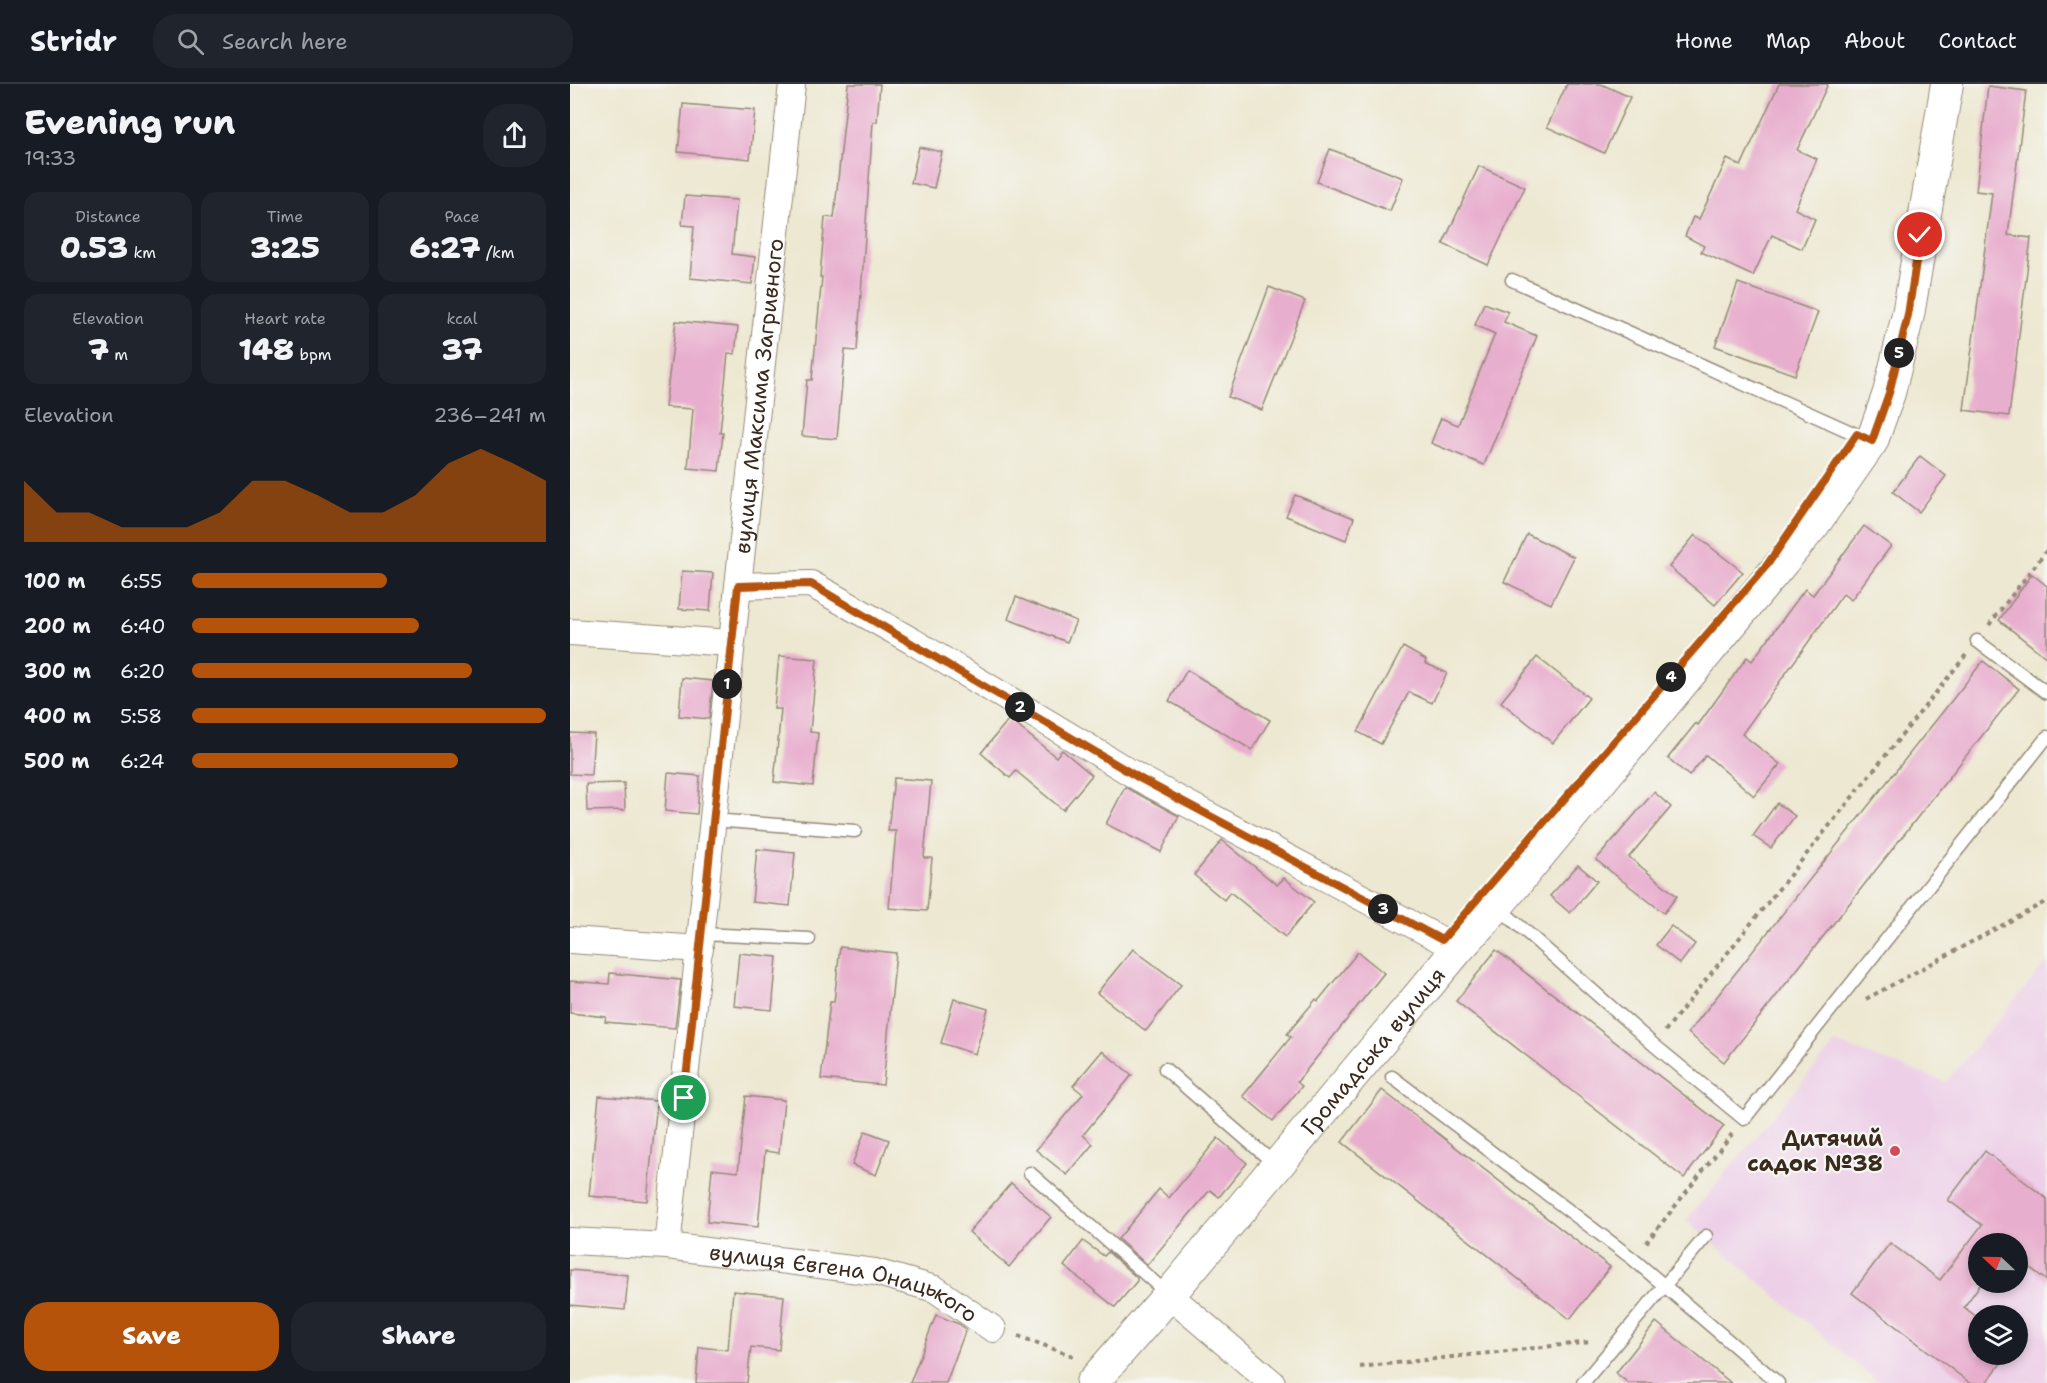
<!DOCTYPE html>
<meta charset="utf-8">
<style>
:root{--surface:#171b24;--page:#20242c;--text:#f1f3f6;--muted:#9ea1a6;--line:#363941;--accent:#b45309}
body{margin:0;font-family:"Shantell Sans",sans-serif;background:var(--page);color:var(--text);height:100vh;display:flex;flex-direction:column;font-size:22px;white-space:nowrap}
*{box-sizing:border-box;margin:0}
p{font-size:20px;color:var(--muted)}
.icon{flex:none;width:33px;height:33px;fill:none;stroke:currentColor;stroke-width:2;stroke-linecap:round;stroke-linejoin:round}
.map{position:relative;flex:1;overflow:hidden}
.side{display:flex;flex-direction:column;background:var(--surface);width:570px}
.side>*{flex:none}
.needle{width:39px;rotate:292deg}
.fabs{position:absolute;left:1398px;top:1149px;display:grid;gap:12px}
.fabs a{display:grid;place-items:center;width:60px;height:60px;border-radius:50%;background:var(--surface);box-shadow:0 3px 9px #0003;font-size:30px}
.pin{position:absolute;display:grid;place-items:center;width:51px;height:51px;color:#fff;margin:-26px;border:3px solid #fff;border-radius:50%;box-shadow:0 2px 6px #0007}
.km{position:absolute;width:30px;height:30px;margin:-15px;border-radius:50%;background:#222;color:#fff;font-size:16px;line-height:30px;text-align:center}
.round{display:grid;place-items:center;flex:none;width:63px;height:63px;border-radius:24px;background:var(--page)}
.summary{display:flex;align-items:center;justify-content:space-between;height:102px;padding:0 24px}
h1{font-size:33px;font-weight:800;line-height:45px}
.metrics{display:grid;grid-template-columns:repeat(3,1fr);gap:9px;height:102px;padding:6px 24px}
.metrics div{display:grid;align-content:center;border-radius:15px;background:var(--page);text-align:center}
.metrics b{font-size:30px;font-weight:800}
.metrics small{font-size:16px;font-weight:400}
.metrics p{font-size:16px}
.chart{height:168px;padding:12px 24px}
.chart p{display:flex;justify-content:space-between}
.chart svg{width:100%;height:108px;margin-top:6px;fill:var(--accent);opacity:.7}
.action{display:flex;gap:12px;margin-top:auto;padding:12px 24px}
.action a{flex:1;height:69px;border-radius:24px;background:var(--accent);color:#fff;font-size:24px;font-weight:800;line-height:69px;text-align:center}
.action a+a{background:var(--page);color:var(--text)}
ul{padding:0 24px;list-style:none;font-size:20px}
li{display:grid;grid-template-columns:96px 72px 1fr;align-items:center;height:45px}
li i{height:15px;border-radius:8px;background:var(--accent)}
header{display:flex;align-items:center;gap:36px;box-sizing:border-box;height:84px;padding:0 30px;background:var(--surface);border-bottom:2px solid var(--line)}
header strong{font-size:28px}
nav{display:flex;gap:33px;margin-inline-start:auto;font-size:21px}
.search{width:420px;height:54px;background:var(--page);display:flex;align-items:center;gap:15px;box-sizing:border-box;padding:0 21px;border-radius:24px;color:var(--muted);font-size:22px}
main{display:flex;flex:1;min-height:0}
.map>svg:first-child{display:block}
</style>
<header>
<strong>Stridr</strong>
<div class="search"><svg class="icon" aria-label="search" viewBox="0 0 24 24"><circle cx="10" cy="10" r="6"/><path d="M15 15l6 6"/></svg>Search here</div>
<nav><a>Home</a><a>Map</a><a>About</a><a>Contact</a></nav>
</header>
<main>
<section class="side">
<div class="summary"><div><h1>Evening run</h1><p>19:33</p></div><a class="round"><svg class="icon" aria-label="share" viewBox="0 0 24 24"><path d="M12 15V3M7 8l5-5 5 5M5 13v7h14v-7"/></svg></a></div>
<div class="metrics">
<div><p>Distance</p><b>0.53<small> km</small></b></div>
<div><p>Time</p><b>3:25</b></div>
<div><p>Pace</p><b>6:27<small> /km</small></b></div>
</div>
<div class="metrics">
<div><p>Elevation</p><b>7<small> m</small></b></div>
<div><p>Heart rate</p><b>148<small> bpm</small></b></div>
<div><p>kcal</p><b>37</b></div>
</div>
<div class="chart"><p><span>Elevation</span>236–241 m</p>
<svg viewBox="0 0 160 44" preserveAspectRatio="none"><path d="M0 44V19L10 32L20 32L30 38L40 38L50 38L60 32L70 19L80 19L90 25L100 32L110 32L120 25L130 12L140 6L150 12L160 19V44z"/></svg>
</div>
<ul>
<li><b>100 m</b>6:55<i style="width:55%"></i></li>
<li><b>200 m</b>6:40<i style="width:64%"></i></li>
<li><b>300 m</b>6:20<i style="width:79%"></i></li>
<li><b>400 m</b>5:58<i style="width:100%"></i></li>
<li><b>500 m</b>6:24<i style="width:75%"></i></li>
</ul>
<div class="action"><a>Save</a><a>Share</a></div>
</section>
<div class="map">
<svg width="1477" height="1299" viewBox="0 0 1477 1299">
<rect width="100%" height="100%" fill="#f6f6f2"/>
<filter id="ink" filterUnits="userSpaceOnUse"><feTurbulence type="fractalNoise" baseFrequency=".0167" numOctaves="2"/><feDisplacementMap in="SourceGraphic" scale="12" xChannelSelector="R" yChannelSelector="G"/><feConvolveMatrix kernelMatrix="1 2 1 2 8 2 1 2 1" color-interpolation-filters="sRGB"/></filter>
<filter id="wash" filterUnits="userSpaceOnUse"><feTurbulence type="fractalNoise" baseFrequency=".008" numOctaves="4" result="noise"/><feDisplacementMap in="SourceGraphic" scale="24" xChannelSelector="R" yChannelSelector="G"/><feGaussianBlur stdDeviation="1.35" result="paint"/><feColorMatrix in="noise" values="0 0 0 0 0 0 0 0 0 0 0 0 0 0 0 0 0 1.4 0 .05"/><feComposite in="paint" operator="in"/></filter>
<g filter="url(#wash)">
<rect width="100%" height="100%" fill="#ede8d1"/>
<path fill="#edd0e8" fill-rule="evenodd" d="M1477,878V1299H1309L1116,1136L1265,959L1376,998ZM1408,1160H1448V1198H1408ZM1408,1232H1448V1270H1408Z"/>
<g id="blocks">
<g fill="#e8aece">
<polygon points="278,0 310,0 307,38 303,38 287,267 275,266 267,355 232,352 237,296 242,296 252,193 250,193 255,133 264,134"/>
<polygon points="997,0 1031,0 1060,13 1034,69 977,43"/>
<polygon points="1209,0 1258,0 1227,66 1247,75 1225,125 1245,135 1232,165 1202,151 1183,192 1131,168 1134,162 1115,152 1123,133 1129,135 1157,75 1171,82"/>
<polygon points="1418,2 1456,7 1438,151 1461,154 1439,332 1394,326 1422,109 1406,107"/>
<polygon points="113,20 185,26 180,75 108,68"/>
<polygon points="349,63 372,68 364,104 341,99"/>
<polygon points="760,65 833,94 820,127 747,98"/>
<polygon points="909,82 955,103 918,181 873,160"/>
<polygon points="115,112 167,116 162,170 185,173 182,200 120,194 124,142 112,141"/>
<polygon points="1168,199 1248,228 1225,291 1145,262"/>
<polygon points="699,203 735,217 692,326 658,313"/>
<polygon points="914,219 938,228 934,238 967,252 914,381 861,359 871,334 888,341 925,250 905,241"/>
<polygon points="106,237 168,243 165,270 158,269 150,349 153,349 149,387 118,384 123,325 95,323"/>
<polygon points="1350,372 1376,392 1349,428 1323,408"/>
<polygon points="725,411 784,434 776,456 716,432"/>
<polygon points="1294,442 1321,462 1281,516 1273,510 1172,650 1210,680 1184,712 1136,671 1119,692 1098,674 1126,639 1128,641 1177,573 1182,577 1235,505 1243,511"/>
<polygon points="957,450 1004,473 981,520 934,498"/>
<polygon points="1125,451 1173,488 1145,521 1099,483"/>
<polygon points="112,487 143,489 140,527 109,525"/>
<polygon points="1462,490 1477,502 1477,574 1429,536"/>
<polygon points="446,513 506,537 497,558 438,535"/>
<polygon points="833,563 856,576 855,579 877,589 862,619 839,608 811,660 788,648"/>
<polygon points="209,572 247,575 240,648 248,649 243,702 204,698 211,625 204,625"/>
<polygon points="967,573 1019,614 983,659 931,618"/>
<polygon points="1413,577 1449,605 1154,978 1118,949"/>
<polygon points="617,586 700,636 682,666 599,617"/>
<polygon points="112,594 143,597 139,635 109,632"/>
<polygon points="439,635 486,673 492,666 522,691 493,726 446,687 440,694 411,669"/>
<polygon points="0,649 24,650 21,691 0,690"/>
<polygon points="98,689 130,692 127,730 95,727"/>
<polygon points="324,694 361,697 354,774 362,774 357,827 319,824 326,747 318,747"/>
<polygon points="54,699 55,726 17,727 16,700"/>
<polygon points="555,703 609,732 591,768 536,740"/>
<polygon points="1084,708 1101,723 1059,773 1107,812 1094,829 1026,776"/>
<polygon points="1207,719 1225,732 1201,764 1183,752"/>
<polygon points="652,756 707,801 714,794 744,818 715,853 660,808 654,816 624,791"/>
<polygon points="187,765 225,769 220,822 182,818"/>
<polygon points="1008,781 1027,797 1000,829 980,812"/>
<polygon points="1101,842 1125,860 1110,880 1086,861"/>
<polygon points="270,863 326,869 313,1001 251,995 260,918 264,918"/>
<polygon points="563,865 611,901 576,947 527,909"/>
<polygon points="926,866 1154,1042 1114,1094 886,917"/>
<polygon points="788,868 814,889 727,998 732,1002 703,1037 673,1012 721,953 717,950 746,915 748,917"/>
<polygon points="169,869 207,873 202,926 164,922"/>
<polygon points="40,889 111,896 105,944 35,938 36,933 0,929 0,897 39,900"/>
<polygon points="384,915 418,925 405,970 371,959"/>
<polygon points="532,967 562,991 513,1051 523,1060 497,1091 466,1066 513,1010 503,1002"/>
<polygon points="812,1006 1040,1183 1000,1235 772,1058"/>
<polygon points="29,1012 87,1017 77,1117 19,1112"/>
<polygon points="176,1012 214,1016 209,1069 195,1067 188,1143 137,1138 142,1085 168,1088"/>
<polygon points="295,1047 319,1056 306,1091 282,1081"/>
<polygon points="648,1054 677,1079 649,1113 640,1106 577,1181 548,1155 589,1105 599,1114"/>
<polygon points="1415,1067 1477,1115 1477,1197 1448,1174 1448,1160 1408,1160 1408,1198 1412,1198 1394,1223 1408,1234 1408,1270 1438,1270 1416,1299 1400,1299 1282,1209 1320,1159 1370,1196 1412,1141 1378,1116"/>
<polygon points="441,1099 481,1133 439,1183 399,1148"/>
<polygon points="513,1157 534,1172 538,1168 567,1194 567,1197 545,1223 494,1182"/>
<polygon points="0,1186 58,1191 55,1226 0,1221"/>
<polygon points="163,1207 214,1212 209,1266 181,1263 177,1299 126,1299 129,1263 158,1266"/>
<polygon points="366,1231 389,1240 396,1245 376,1299 340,1299"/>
<polygon points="1086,1238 1161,1299 1058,1299 1046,1289"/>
</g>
</g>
</g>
<g filter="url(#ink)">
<use href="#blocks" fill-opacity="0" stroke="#948978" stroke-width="1.5"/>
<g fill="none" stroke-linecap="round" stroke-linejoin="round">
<defs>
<g id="service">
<polyline points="942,196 1301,357"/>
<polyline points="1407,557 1477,609"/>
<polyline points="143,736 285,747"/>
<polyline points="928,823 1084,961 1174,1035 1477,653"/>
<polyline points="132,850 239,855"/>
<polyline points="595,985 706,1081"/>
<polyline points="822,993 1063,1175 1208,1299"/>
<polyline points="460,1089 599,1211"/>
<polyline points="1013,1299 1136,1152"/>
</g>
<g id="minor">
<polyline points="168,502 241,500 342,557 571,695 888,865"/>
<polyline points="0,548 161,559"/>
<polyline points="0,856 130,865"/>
<path id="s1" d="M0,1157L97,1162L305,1188L365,1205L423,1245"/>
<path id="s2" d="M97,1162L222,0"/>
<polyline points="599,1211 702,1299"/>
</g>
<g id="tertiary">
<path id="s3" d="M522,1299L599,1211L888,865L927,822L1244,440L1302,357L1319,309L1338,231L1377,0"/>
</g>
</defs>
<use href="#service" stroke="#948978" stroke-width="15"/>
<use href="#minor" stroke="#948978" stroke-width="28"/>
<use href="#tertiary" stroke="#948978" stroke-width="34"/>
<g stroke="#948978" stroke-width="4" stroke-dasharray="4.5 4.5" stroke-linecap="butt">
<polyline points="1419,541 1477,466"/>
<polyline points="1296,915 1477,817"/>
<polyline points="1095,947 1396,571"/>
<polyline points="1076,1159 1162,1050"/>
<polyline points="448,1252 506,1273"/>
<polyline points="790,1283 1020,1258"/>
</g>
<use href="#service" stroke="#fff" stroke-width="12"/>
<use href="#minor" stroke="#fff" stroke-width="26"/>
<use href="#tertiary" stroke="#fff" stroke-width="32"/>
</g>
</g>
<g fill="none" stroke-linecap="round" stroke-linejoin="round" filter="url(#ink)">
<defs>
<polyline id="route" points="114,1014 168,502 241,500 571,695 872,856 1197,481 1287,350 1302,357 1319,309 1338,231 1350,151"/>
</defs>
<use href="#route" stroke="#fff" stroke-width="12"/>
<use href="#route" stroke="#b45309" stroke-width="8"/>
</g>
<circle fill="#d1495b" stroke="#f6f6f2" stroke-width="2" cx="1325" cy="1067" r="6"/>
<g text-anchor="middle" stroke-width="4.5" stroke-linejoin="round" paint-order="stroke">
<g font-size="22" fill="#3b2a1e" stroke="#f6f6f2">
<text dy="8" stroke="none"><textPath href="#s2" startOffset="855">вулиця Максима Загривного</textPath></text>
<text dy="8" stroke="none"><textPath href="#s3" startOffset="435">Громадська вулиця</textPath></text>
<text dy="8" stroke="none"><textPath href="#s1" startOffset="279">вулиця Євгена Онацького</textPath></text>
</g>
<g font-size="22" font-weight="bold" fill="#3b2a1e" stroke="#f6f6f2" text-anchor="end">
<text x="1313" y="1062">Дитячий<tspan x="1313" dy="25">садок №38</tspan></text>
</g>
</g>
</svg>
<div class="fabs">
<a><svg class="needle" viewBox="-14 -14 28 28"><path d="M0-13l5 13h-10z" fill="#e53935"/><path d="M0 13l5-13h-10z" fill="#9ea1a6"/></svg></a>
<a><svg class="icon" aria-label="layers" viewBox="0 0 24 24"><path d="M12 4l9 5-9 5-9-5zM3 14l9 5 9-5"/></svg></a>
</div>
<div class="pin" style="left:114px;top:1014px;background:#1e9e55"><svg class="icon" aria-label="arrive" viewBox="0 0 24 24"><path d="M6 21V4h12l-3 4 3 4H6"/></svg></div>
<div class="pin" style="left:1350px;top:151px;background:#d93025"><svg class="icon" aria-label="check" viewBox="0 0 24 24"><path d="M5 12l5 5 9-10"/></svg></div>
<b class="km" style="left:157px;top:600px">1</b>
<b class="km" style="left:450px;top:623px">2</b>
<b class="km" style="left:813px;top:825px">3</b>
<b class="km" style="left:1101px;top:593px">4</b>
<b class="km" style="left:1329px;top:269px">5</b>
</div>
</main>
